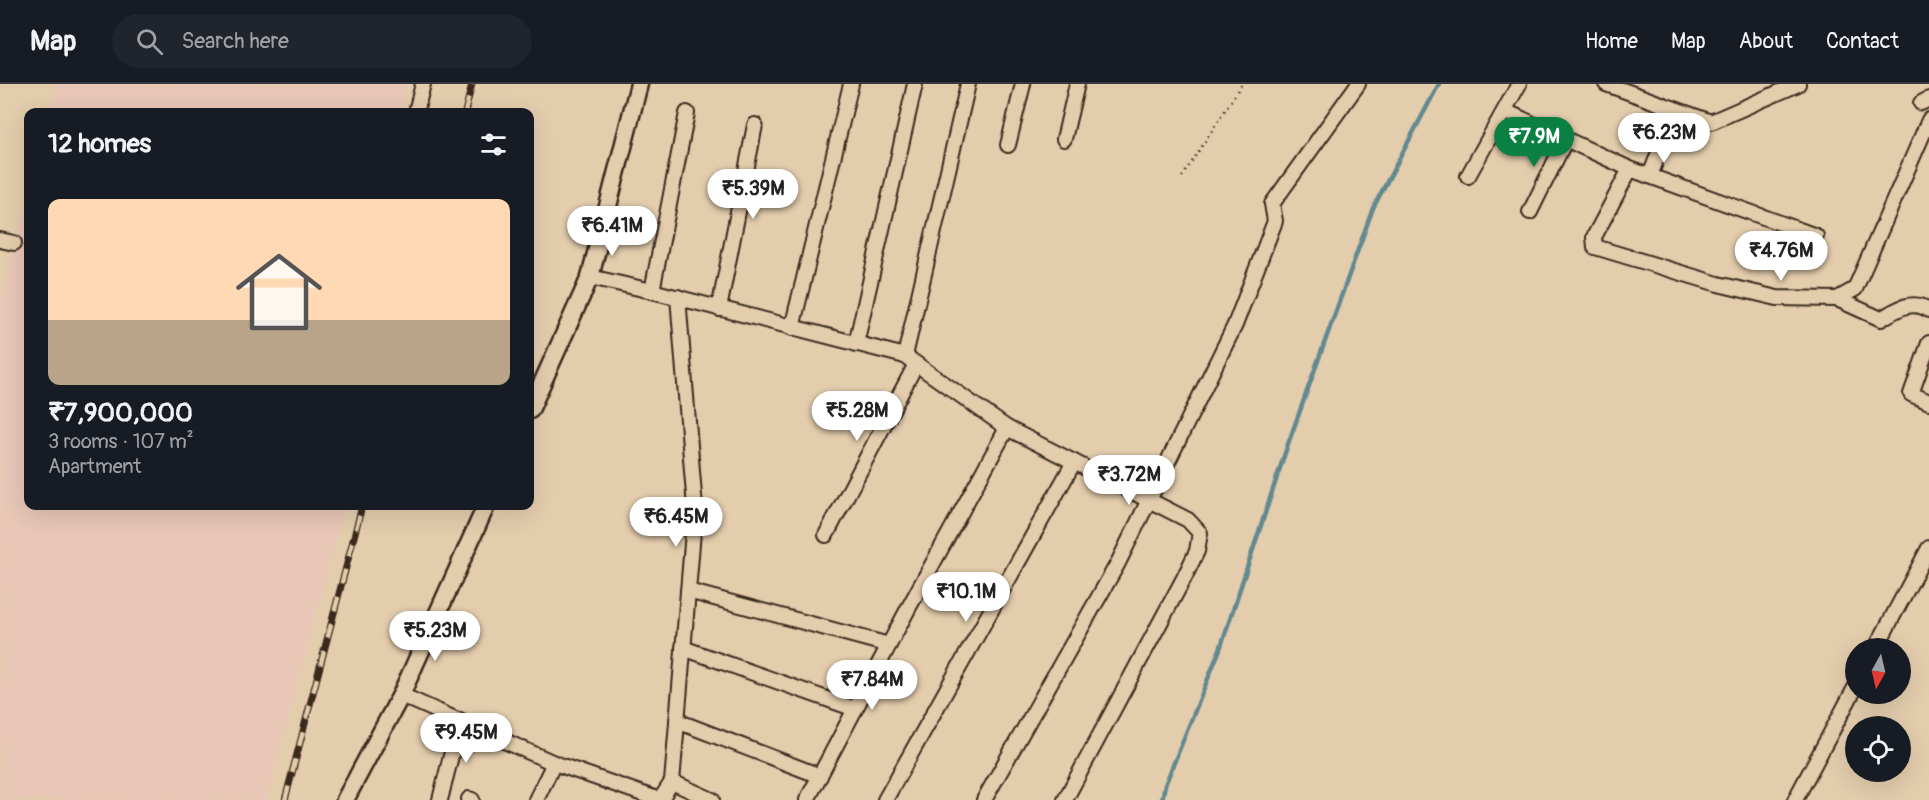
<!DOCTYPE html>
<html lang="en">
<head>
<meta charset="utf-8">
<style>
  :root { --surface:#171b24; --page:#20242c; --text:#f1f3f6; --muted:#9ea1a6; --line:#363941; --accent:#0b8043 }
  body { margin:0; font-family:Pangolin,sans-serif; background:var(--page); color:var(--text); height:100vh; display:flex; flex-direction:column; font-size:22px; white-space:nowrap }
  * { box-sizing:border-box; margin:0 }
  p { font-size:20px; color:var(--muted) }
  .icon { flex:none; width:33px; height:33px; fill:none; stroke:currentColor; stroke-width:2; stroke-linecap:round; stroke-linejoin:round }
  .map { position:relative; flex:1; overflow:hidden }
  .side { position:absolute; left:24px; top:24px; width:510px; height:402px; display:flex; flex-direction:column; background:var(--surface); border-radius:12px; box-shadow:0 6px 24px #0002 }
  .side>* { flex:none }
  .needle { width:39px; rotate:188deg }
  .fabs { position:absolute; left:1845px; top:554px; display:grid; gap:12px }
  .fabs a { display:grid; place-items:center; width:66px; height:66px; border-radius:50%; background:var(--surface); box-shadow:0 6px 24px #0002; font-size:30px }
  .price { position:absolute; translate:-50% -51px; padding:0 14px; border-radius:21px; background:#fff; color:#222; font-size:20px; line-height:39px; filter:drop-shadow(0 2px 3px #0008) }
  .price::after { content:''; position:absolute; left:50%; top:36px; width:18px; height:14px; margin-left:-9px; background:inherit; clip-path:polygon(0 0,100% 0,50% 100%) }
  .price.on { background:var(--accent); color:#fff }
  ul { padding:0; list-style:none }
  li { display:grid; align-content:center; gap:12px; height:318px; padding:0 24px }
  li+li { border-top:2px solid var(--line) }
  li span { display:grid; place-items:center; height:186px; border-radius:12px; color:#555 }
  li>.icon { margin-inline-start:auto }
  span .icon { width:108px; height:108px; fill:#fffc; stroke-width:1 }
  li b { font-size:26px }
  h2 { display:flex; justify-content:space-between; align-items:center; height:72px; padding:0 24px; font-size:26px }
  header { display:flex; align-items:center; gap:36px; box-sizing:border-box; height:84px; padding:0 30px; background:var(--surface); border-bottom:2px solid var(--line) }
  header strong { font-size:28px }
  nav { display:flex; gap:33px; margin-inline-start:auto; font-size:21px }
  .search { width:420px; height:54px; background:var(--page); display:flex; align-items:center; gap:15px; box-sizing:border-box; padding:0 21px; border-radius:33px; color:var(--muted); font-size:22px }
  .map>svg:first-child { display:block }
</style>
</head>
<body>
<header>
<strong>Map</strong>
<div class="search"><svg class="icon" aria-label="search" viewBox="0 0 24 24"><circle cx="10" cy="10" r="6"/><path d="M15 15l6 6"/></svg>Search here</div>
<nav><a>Home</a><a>Map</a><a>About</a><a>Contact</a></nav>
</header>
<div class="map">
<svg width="1929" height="716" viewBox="0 0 1929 716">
  <rect width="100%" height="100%" fill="#e4cdad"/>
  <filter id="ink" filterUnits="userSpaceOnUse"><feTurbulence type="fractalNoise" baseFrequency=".0167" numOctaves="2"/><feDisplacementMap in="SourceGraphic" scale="12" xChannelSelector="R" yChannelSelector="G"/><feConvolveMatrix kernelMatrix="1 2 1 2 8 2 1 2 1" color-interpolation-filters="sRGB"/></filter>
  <g filter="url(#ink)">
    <!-- built -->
    <g fill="#e8c7b7">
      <path d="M57,0H406L400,28H50Z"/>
      <path d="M28,112V422H345L267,716H0V223Z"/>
    </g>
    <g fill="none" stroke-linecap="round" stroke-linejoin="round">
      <!-- stream -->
      <path stroke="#62898f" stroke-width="4.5" d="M1162,716L1165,701L1220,565L1288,360L1373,124L1439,0"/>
      <defs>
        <g id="minor">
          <path d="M1606,0L1711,38L1798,0"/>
          <path d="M1921,19L1929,15"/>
          <path d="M1505,27L1630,85L1816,152"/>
          <path d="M416,28L423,0"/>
          <path d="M1064,55L1077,0"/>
          <path d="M1008,61L1023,0"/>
          <path d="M1630,85L1594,153L1595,163L1718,200L1777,214L1837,215L1855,205L1929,36"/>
          <path d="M1468,92L1519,0"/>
          <path d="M1650,92L1675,26"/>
          <path d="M1530,128L1566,55"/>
          <path d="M0,156L14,159"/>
          <path d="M590,193L652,207L905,272L1007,344L1188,436L1200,449L1197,467L1184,494L1065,716"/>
          <path d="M652,207L687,29"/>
          <path d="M1837,215L1881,235C1897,225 1912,215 1929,226"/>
          <path d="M719,225L755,41"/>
          <path d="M792,244L851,0"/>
          <path d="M1929,259L1911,310L1929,318"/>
          <path d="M856,260L915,0"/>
          <path d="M905,272L968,0"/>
          <path d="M826,451L916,280"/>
          <path d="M688,507L889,561"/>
          <path d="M683,564L855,625"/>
          <path d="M1876,564L1929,464"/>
          <path d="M401,611L554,679L660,716"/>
          <path d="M677,637L820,692"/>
          <path d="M672,698L712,716"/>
          <path d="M469,715L472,716"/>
          <path d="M440,716L460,636"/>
          <path d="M536,716L554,679"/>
          <path d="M660,716L672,698L695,424L678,213"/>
          <path d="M807,716L909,523L1007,344"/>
          <path d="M885,716L1074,378"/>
          <path d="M984,716L1118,479L1235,241L1275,137L1272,120L1358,0"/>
          <path d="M1795,716L1856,602"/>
        </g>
        <g id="tertiary">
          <path d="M530,326L590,193L639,0"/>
          <path d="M345,716L401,611L486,422"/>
        </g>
      </defs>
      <!-- minor casing -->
      <use href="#minor" stroke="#3b2a1e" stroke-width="18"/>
      <!-- tertiary casing -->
      <use href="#tertiary" stroke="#3b2a1e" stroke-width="21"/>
      <!-- path -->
      <path stroke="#3b2a1e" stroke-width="2" stroke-dasharray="1.5 4.5" stroke-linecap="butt" d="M1182,93L1242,0"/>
      <!-- minor -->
      <use href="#minor" stroke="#e4cdad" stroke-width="14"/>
      <!-- tertiary -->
      <use href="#tertiary" stroke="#e4cdad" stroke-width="16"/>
      <defs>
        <g id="rail">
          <path d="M465,28L472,0"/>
          <path d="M285,716L362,422"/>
        </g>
      </defs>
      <!-- rail casing -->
      <use href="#rail" stroke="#3b2a1e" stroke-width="7"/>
      <!-- rail -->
      <use href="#rail" stroke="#e4cdad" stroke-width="4.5" stroke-dasharray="14" stroke-linecap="butt"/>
    </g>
  </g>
</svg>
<div class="fabs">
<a><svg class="needle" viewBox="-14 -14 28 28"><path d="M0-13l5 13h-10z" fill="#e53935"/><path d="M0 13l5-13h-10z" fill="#9ea1a6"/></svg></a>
<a><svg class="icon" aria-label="locate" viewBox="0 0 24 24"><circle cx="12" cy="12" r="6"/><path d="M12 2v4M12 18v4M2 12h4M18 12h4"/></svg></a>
</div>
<b class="price" style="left:1664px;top:80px">₹6.23M</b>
<b class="price on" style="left:1534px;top:84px">₹7.9M</b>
<b class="price" style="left:753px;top:136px">₹5.39M</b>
<b class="price" style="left:612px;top:173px">₹6.41M</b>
<b class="price" style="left:1781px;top:198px">₹4.76M</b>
<b class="price" style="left:857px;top:358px">₹5.28M</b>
<b class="price" style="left:1129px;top:422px">₹3.72M</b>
<b class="price" style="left:676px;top:464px">₹6.45M</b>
<b class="price" style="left:966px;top:539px">₹10.1M</b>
<b class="price" style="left:435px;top:578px">₹5.23M</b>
<b class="price" style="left:872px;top:627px">₹7.84M</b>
<b class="price" style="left:466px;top:680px">₹9.45M</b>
<section class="side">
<h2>12 homes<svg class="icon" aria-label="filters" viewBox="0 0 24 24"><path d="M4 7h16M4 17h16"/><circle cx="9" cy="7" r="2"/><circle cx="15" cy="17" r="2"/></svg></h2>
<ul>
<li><span style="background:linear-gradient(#ffd9b3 65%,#b9a48a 0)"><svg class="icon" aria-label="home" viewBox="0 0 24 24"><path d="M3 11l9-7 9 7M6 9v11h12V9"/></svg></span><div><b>₹7,900,000</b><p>3 rooms · 107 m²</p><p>Apartment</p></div></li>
</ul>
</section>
</div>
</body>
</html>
